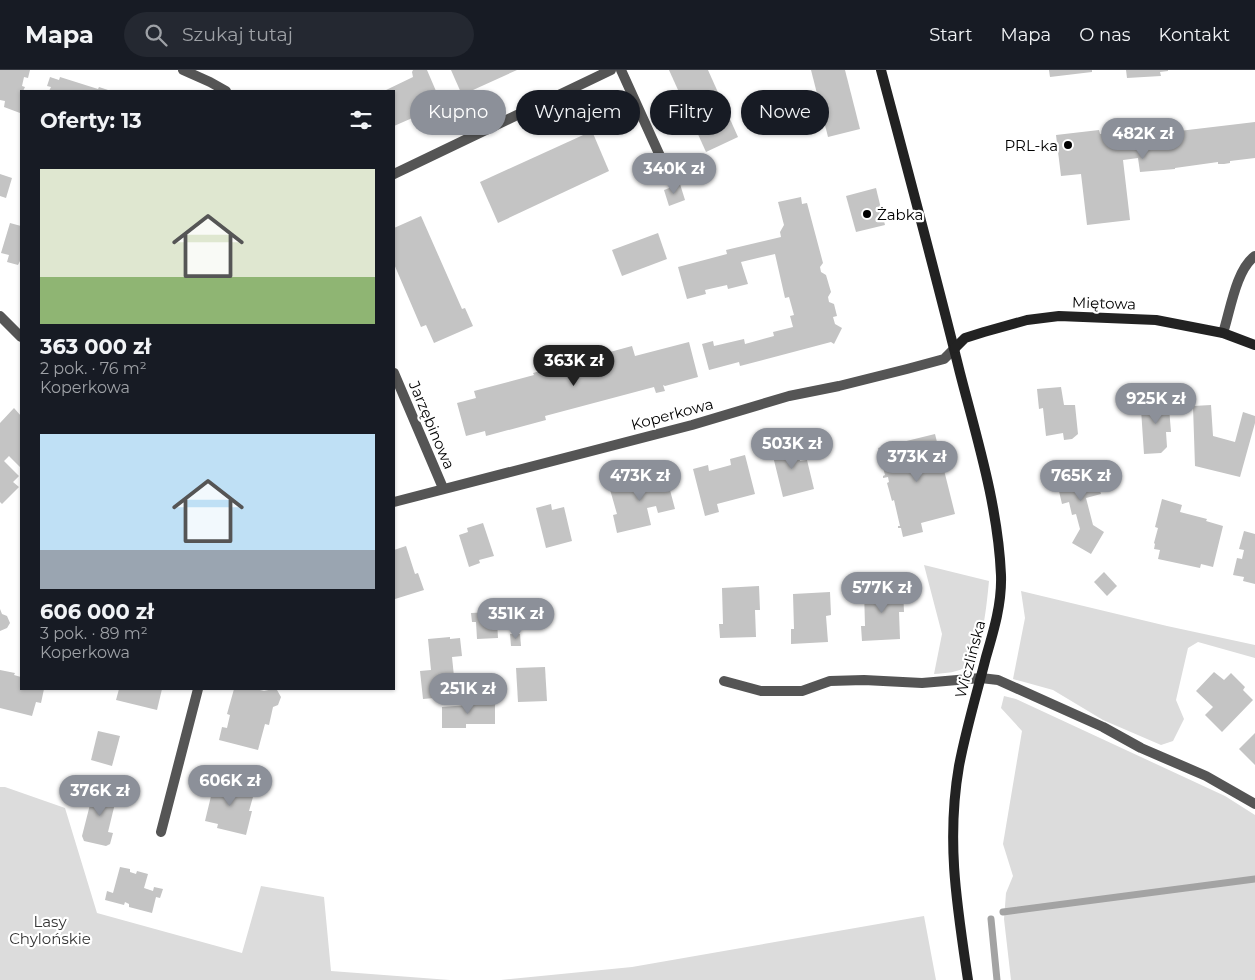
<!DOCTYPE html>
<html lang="pl">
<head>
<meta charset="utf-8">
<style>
  :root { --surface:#171b24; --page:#242831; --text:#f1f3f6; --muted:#9ea1a6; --line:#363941; --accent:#8c9099 }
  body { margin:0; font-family:Montserrat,sans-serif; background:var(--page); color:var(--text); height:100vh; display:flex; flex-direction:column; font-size:19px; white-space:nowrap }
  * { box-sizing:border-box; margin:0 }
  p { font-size:16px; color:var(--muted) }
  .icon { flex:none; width:28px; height:28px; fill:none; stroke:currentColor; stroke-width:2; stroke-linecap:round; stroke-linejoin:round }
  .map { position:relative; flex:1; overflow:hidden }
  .details { position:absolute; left:20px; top:20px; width:375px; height:600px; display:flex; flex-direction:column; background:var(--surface); border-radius:0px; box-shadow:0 1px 4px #0004 }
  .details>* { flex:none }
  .top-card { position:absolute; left:410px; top:20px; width:475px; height:45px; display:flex; gap:10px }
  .price { position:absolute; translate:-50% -42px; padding:0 11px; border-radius:18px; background:var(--accent); color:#fff; font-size:16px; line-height:32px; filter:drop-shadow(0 1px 2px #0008) }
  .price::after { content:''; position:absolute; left:50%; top:30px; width:15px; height:11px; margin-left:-8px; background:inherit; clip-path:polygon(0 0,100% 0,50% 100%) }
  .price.current { background:#222; color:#fff }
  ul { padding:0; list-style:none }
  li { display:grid; align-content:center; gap:10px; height:265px; padding:0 20px }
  li span { display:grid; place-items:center; height:155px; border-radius:0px; color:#555 }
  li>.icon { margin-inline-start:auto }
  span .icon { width:90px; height:90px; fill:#fffc; stroke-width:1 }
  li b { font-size:21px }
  h2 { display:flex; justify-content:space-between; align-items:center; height:60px; padding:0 20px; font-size:21px }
  .chip { padding:0 18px; border-radius:22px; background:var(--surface); box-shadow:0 1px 4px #0004; font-size:18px; line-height:45px }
  .chip.current { background:var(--accent); color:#fff }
  header { display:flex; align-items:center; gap:30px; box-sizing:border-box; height:70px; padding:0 25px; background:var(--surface); border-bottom:1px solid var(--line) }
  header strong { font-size:24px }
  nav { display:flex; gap:28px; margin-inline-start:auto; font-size:18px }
  .search { width:350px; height:45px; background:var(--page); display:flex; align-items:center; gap:12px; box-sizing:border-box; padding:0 18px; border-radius:28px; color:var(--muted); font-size:19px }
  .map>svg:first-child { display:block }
</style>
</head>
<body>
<header>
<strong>Mapa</strong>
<div class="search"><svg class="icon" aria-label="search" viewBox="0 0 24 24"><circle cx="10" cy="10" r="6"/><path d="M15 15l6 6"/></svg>Szukaj tutaj</div>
<nav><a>Start</a><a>Mapa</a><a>O nas</a><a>Kontakt</a></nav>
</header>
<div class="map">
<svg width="1255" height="910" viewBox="0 0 1255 910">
  <rect width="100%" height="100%" fill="#fff"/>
  <!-- green -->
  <g fill="#dcdcdc">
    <path d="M924,495L989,511C987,531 983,581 968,595C959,603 945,603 934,604L942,564Z"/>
    <path d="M1021,521L1167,556L1255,575V588L1198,572L1188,578L1176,630L1184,649L1173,671L1161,675L1103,650L1053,620L1013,609L1025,548Z"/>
    <path d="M1004,626L1016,629L1225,726L1255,745V910H1011L1004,849L1006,823L1013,806L1003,774L1022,661L1001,638Z"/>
    <path d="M0,717H5L65,738L97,843L242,883L261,816L324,827L331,901L450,910H0Z"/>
    <path d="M924,846L936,910H501L632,897Z"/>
  </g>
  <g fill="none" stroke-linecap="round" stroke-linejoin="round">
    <!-- stream -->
    <g stroke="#a3a3a3" stroke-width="7">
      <path d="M1003,842L1255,809"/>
      <path d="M991,849L997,910"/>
    </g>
  </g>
  <!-- building -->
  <g fill="#c4c4c4">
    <path d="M0,0H30L28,8L24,7L22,16L25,17L23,21H21L20,43L4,37L5,31L0,30Z"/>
    <path d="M413,0H427L442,35L394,56V21H384L413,7L412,2Z"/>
    <path d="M451,0H517L462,25Z"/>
    <path d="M669,0H708L738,67L706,82Z"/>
    <path d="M811,0H845L860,59L828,67Z"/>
    <path d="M1049,0H1092V2L1050,7Z"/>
    <path d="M1126,0H1168V1L1160,2L1161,6L1127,8Z"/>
    <path d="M50,7L59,10L60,7L98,19L99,17L111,21H49L51,17L47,16Z"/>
    <path d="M1255,52V88L1230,91V93L1224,94H1218V92L1175,98V99L1140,102L1138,88L1123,90L1130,150L1087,155L1081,104L1061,106L1056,65L1099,60L1100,64L1136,60L1137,66Z"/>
    <path d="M592,61L609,101L498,153L480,112Z"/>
    <path d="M0,104L12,108L6,128L0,126Z"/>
    <path d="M680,114L685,130L669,136L664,120Z"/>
    <path d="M876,118L885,155L856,162L846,126Z"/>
    <path d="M801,127L802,134L807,133L823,193L820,197L821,202L826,205L831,222L828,227L829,232L834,234L837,246L833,247L835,254L842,258L834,274L831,272L740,296L739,292L709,300L702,274L713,271L714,276L744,269L745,274L774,266L773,262L793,257L790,246L794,245L789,227L785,228L775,184L741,192L748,214L728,219L727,215L705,220L706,224L687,229L678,197L727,184L726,180L781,167L780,162L784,155L778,132Z"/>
    <path d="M421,146L462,239L465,238L473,256L434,273L426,255L421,257L394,194V158Z"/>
    <path d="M10,153L21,156V189L18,195L7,192L9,185L1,183Z"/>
    <path d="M658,163L667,189L622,206L612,180Z"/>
    <path d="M689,272L698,307L665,316L663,315L665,321L656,323L654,317L545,346L546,350L486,366L485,361L466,366L457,333L476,328L474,321L534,305L533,303L632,276L635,286Z"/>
    <path d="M1061,317L1064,335H1075L1078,364L1072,369L1064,370L1063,363L1046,366L1043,338L1039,339L1037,319Z"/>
    <path d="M1168,325L1171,362H1166L1167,377L1161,383L1144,384L1141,339L1151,338V331H1155V326Z"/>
    <path d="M1211,335L1213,366L1235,372L1243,342L1255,346V353L1240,407L1195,396L1193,336Z"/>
    <path d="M14,338L21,346V398L9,386L4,391L19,406L13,412L19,417L2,434L0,432V353Z"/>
    <path d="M935,364L955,444L921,453L923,462L903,467L901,458H898V456H900L894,430L892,431L887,413L889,412L888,407L883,408V406L885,405L878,378Z"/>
    <path d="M795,372L800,391L807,390L814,419L783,427L771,378Z"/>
    <path d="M745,385L755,424L717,434L719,442L705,446L693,399L708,395L709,401L731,395L730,389Z"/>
    <path d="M1093,394L1101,424L1086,428L1093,455L1104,462L1091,484L1072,473L1080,459L1076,444L1072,445L1069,432L1062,434L1055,404L1067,401L1066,399Z"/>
    <path d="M666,405L675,439L658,443L656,436L647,438L651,455L617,463L613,445L617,444L609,416L620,413L621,415L626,414L625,412L629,410L630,412L640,410L641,414L658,409V407Z"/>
    <path d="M1162,429L1182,435L1180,442L1207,449L1206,451L1223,456L1213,497L1201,494L1200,498L1158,489L1160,480L1154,479L1155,474L1154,473L1158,458L1155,457Z"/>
    <path d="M551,434L552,440L564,437L572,471L546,478L536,438Z"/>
    <path d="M483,453L494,486L479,490L480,493L469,497L459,465L468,462L467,458Z"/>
    <path d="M1244,461L1255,464V514L1243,511L1244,507L1233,505L1237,488L1242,489L1244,480L1239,479Z"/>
    <path d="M406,476L415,504L418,503L424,520L395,529L394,480Z"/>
    <path d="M1104,502L1117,516L1107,526L1094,512Z"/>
    <path d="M759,516L760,540H755L756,567L720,568L719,554H723L722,518Z"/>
    <path d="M903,519L904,542H899L900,569L862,571L861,556H865L864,520Z"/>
    <path d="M830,522L831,545L826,546L828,572L791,574V559H794L793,524Z"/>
    <path d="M0,539L2,544L7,546L10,553L7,558L0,561Z"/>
    <path d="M491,542L492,551H497L498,568L477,569L476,552H472L471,543Z"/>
    <path d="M510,564H520L521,576H511Z"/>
    <path d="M450,567V569L460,568L462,586L452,587L456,626L423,629L420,601L431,600L428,569Z"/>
    <path d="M545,597L547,631L518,632L516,598Z"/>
    <path d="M0,600L15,603L14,605L21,607V619H44L41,633L36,632L32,646L0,638Z"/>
    <path d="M1214,602L1224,610L1231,603L1245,617L1243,620L1253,630L1222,662L1205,645L1213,637L1196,621Z"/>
    <path d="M119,619H162L157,640L116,630Z"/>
    <path d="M234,619H256L264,621L273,619L277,620L281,627L278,635L273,637L269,655L265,654L258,680L219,670L222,657L227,658L230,645L227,644Z"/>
    <path d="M495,633V654H466V658H442V637Z"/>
    <path d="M98,661L120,666L112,696L91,690Z"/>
    <path d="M1255,663V695L1239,679Z"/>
    <path d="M209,711L228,716L230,711L239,713L238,716L255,720L249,741H252L246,765L217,758L218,754L205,751L212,722L206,721Z"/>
    <path d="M95,715L118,721L108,762L113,763L110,774L106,776L84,771L82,766Z"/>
    <path d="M120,797L130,799V802L136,804L137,801L148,804L144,818L153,821L154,817L163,819L160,828L156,827L152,843L129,837V834L125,832L124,835L105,830L107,821L113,823Z"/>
  </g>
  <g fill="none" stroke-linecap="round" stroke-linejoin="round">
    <!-- lane -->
    <path stroke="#555" stroke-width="10" d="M724,611L761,621H802L830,611L864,610L922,613L981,608L998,610L1103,657L1141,678L1206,706L1255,734"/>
    <!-- street -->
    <g stroke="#555" stroke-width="10">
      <path d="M183,0L210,12L226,21"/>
      <path d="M621,0L665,97"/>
      <path d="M394,104L611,0"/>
      <path d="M0,246L21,267"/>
      <path d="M1223,263C1230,242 1236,199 1255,186"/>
      <path d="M394,303L443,418"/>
      <path d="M394,432L692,355L789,326L839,316L907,299L944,289L955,278"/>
      <path d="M161,762L198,619"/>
    </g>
    <!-- secondary -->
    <g stroke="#222" stroke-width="10">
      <path d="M881,0C908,101 935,202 960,303C977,369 998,436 1001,505C1002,533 994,560 986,587C977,623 966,659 959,696C946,771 957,836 968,910"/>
      <path d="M955,278L965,268L984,262L1027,250L1059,246L1156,250L1223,263L1255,275"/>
    </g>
  </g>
  <!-- markers -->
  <g fill="#000" stroke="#fff" stroke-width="2">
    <circle cx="1068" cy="75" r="5"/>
    <circle cx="867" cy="144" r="5"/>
  </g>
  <g text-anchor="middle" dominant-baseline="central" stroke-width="4.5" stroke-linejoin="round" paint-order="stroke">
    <!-- poi labels -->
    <g font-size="15" fill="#000" stroke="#fff" text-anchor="end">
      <text x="1058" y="75">PRL-ka</text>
      <text x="877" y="144" text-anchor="start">Żabka</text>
    </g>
    <!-- street labels -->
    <g font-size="15" fill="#000" stroke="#fff">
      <text transform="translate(1104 233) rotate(2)">Miętowa</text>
      <text transform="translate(672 344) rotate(-15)">Koperkowa</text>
      <text transform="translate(432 355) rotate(67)">Jarzębinowa</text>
      <text transform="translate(970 589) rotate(-75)">Wiczlińska</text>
    </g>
    <!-- park labels -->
    <g font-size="15" fill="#333" stroke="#fff">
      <text x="50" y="851">Lasy<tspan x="50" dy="17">Chylońskie</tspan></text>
    </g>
  </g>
</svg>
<b class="price" style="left:1143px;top:90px">482K zł</b>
<b class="price" style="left:674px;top:125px">340K zł</b>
<b class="price current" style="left:574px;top:317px">363K zł</b>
<b class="price" style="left:1156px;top:355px">925K zł</b>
<b class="price" style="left:792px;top:400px">503K zł</b>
<b class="price" style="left:917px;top:413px">373K zł</b>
<b class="price" style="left:640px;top:432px">473K zł</b>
<b class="price" style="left:1081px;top:432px">765K zł</b>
<b class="price" style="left:882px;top:544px">577K zł</b>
<b class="price" style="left:516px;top:570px">351K zł</b>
<b class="price" style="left:468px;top:645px">251K zł</b>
<b class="price" style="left:230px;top:737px">606K zł</b>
<b class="price" style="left:100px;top:747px">376K zł</b>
<div class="top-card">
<a class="chip current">Kupno</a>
<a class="chip">Wynajem</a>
<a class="chip">Filtry</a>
<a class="chip">Nowe</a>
</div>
<section class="details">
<h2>Oferty: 13<svg class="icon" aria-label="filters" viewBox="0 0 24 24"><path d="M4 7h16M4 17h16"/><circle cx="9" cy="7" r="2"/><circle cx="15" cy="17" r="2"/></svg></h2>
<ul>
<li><span style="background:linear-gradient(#dfe7d0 70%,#8fb573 0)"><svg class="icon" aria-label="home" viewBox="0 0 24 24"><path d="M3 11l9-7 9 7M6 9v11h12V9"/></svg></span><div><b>363 000 zł</b><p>2 pok. · 76 m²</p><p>Koperkowa</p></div></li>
<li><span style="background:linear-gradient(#bfe0f5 75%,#9aa5b1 0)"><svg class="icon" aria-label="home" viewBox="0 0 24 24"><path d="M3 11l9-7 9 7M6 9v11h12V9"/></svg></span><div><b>606 000 zł</b><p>3 pok. · 89 m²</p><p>Koperkowa</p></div></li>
</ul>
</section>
</div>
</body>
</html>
